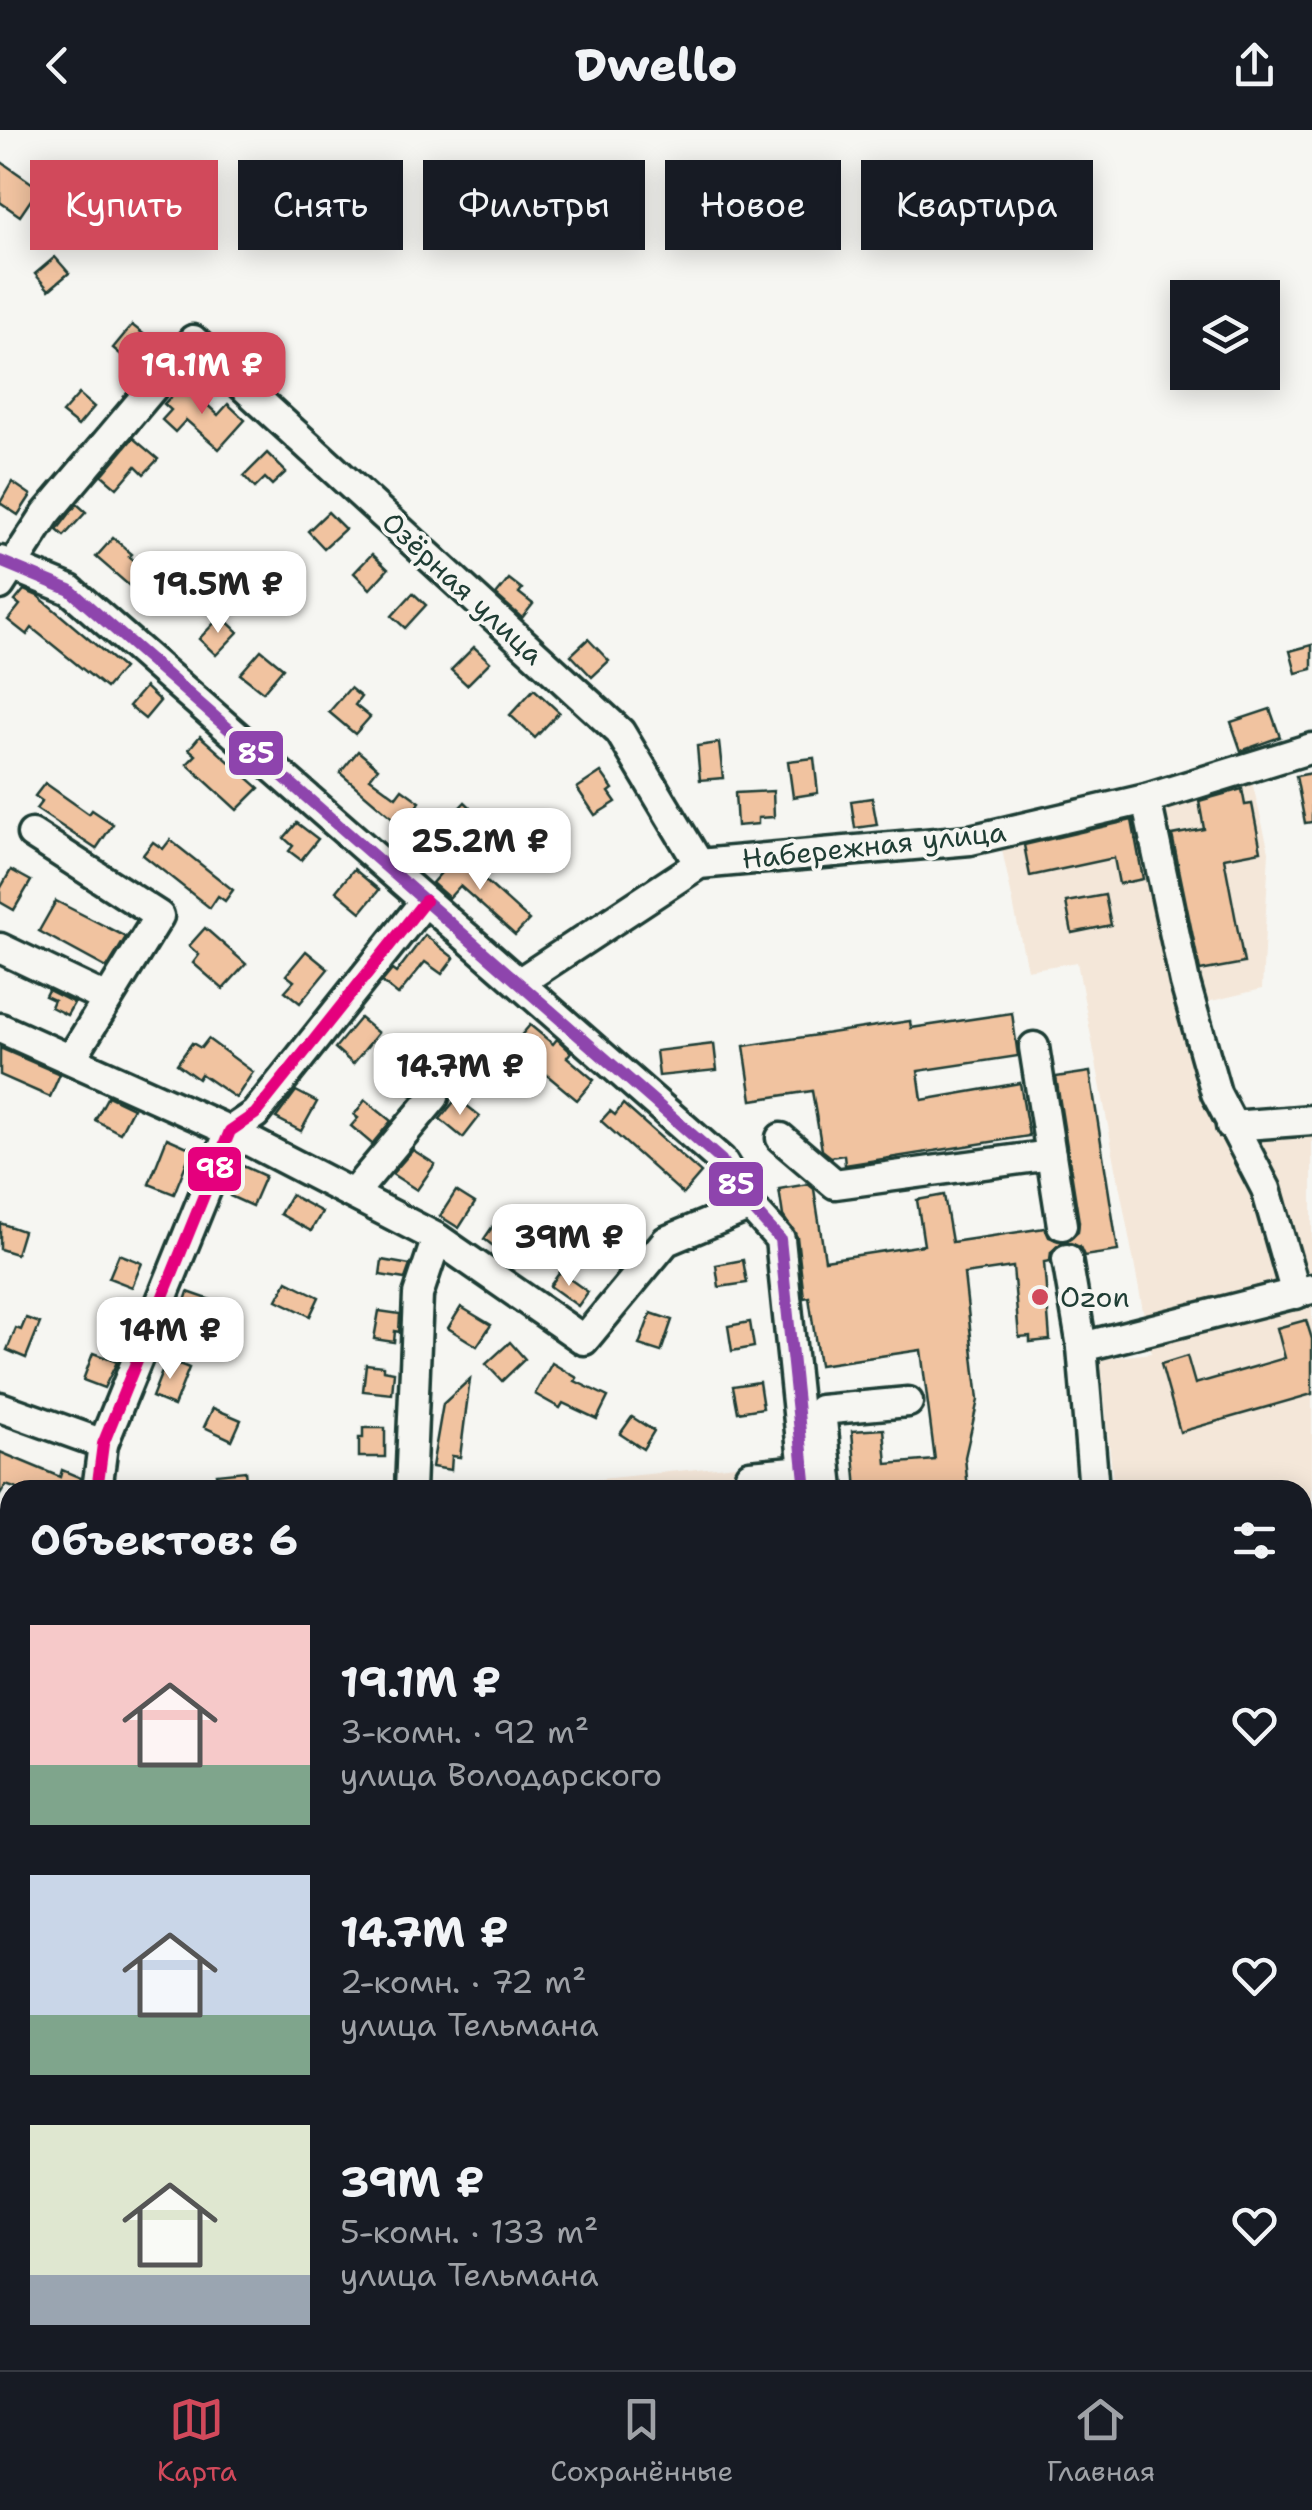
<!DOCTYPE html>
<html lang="ru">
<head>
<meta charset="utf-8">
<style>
  :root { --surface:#171b24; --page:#242831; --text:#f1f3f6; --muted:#9ea1a6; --line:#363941; --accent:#d1495b }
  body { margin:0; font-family:"Shantell Sans",sans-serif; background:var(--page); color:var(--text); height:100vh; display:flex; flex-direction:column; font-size:38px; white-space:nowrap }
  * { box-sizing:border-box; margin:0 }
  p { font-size:32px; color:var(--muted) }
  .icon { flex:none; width:55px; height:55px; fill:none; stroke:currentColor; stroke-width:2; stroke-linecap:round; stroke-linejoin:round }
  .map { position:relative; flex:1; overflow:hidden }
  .side { position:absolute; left:0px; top:1350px; width:1312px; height:890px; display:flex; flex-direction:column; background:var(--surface); border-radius:30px 30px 0 0; box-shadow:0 5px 25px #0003 }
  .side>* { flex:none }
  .hud { position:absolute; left:30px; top:30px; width:1252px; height:90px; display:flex; gap:20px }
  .fabs { position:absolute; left:1170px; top:150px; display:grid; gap:20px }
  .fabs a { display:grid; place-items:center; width:110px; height:110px; border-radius:0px; background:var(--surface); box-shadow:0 5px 25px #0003; font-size:50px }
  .price { position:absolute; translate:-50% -85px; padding:0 22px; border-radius:20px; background:#fff; color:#222; font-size:32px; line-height:65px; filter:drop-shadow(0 2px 5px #0008) }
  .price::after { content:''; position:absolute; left:50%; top:60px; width:30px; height:22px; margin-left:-15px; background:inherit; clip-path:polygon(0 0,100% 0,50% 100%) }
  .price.selected { background:var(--accent); color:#fff }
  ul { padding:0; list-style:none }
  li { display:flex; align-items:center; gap:30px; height:250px; padding:0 30px }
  li span { display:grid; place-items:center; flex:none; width:280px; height:200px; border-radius:0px; color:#555 }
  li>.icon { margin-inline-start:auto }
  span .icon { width:120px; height:120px; fill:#fffc; stroke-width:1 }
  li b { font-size:42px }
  h2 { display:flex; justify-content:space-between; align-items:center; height:120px; padding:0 30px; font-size:42px }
  .pill { padding:0 35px; border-radius:0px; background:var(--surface); box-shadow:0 5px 25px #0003; font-size:35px; line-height:90px }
  .pill.selected { background:var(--accent); color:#fff }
  header { display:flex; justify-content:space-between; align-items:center; height:130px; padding:0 30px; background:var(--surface); font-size:45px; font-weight:800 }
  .menu { display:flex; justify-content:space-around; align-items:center; height:140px; border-top:2px solid var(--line); background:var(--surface); font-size:28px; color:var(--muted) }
  .menu a { display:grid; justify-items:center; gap:5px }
  .menu .selected { color:var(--accent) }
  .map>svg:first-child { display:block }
</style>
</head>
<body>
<header><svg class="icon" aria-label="back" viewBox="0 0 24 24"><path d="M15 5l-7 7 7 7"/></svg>Dwello<svg class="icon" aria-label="share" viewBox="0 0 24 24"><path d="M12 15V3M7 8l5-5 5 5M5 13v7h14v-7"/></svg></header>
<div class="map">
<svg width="1312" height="2240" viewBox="0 0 1312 2240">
  <rect width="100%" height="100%" fill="#f6f6f2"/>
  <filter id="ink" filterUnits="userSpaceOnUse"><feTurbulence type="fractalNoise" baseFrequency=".01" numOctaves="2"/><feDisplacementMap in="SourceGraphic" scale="20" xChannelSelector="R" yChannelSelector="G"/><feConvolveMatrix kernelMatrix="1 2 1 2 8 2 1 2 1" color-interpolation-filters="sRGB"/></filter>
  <g filter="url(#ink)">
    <!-- built -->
    <g fill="#f4e7d9">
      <path d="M1252,652L1269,721L1262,859L1203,873L1231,976L1243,1002L1312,1000V1391L1303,1392L1302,1360H1114L1100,1229L1151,1223L1077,832L1027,840L1000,710Z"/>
      <path d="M795,1329L798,1360L503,1359Z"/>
    </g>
    <!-- building -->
    <g fill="#f1c3a0" stroke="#1f3d34" stroke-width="2.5">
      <path d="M0,31L39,58L20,86L0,72Z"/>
      <path d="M55,127L69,143L49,160L35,144Z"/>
      <path d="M132,195L151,210L132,234L113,218Z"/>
      <path d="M184,253L218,285L228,274L245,290L219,319L186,290L175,302L162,290L171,280L164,274Z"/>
      <path d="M79,264L94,277L78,296L62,283Z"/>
      <path d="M133,308L158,329L144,344L136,336L117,358L102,345Z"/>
      <path d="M267,323L286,342L272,355L265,348L255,358L244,346Z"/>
      <path d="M12,352L31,365L18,385L0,373Z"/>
      <path d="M77,374L86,382L64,406L57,400Z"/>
      <path d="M328,382L345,399L324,418L308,401Z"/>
      <path d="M113,408L132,424L129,427L176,467L162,484L96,427Z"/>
      <path d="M372,424L388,439L370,459L354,443Z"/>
      <path d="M509,449L522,459L519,463L533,474L522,488L496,465Z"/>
      <path d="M24,460L38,466L123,538L106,558L32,498L27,505L8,490L20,475L15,471Z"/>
      <path d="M413,463L426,475L405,498L392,486Z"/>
      <path d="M221,486L238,502L216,525L199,509Z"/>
      <path d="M588,509L609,531L592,547L571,525Z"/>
      <path d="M1312,515V539L1296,543L1290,521Z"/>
      <path d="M474,517L490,532L467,555L451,540Z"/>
      <path d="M261,520L283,538L263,562L240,544Z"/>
      <path d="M145,557L160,571L145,589L129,576Z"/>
      <path d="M350,558L361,567L355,575L370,587L355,604L329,582Z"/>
      <path d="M534,559L559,582L535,608L510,585Z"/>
      <path d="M1270,579L1280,607L1241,621L1231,592Z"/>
      <path d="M200,606L259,658L237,680L187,634L196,625L189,619Z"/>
      <path d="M719,613L723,648L700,650L697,616Z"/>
      <path d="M358,621L378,638L370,648L396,667L402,659L420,672L402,696L340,643Z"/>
      <path d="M814,628L818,663L793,667L788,631Z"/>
      <path d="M601,642L613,659L609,662L616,672L595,685L577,658Z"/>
      <path d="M1312,643V692L1305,693L1296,646Z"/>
      <path d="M45,653L89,684L92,680L113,694L96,719L36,679L42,671L35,666Z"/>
      <path d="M1242,659L1245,675L1252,674L1261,721L1224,728L1244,833L1200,841L1172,705L1204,699L1199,671Z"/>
      <path d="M773,661L774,687L758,688V694L737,696L735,663Z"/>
      <path d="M872,668L877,695L855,698L851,671Z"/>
      <path d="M465,672L486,692L467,712L446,692Z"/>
      <path d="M1132,690L1143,749L1119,754L1114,728L1030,746L1024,715Z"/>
      <path d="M297,693L318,709L301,730L289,721L293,716L284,708Z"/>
      <path d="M170,710L233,760L225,771L218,766L210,778L143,725L153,712L163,719Z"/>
      <path d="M457,725L529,790L515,805L460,756L449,768L432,753Z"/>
      <path d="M354,739L379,760L361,782L336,761Z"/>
      <path d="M11,740L31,751L14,780L0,772V759Z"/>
      <path d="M1105,765L1111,795L1072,803L1066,772Z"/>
      <path d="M56,771L126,807L107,838L39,801Z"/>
      <path d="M205,798L246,834L223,859L193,833L199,825L189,816Z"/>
      <path d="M425,805L454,828L442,844L425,832L398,865L382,852L392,840L396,843Z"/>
      <path d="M306,821L328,839L300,873L285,861L294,851L286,845Z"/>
      <path d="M48,860L74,873L67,885L51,877L54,870L45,866Z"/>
      <path d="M1012,883L1018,926L918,941L922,970L1020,953L1029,1006L845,1035L844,1025L831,1027L822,1020L812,961L752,970L744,916L910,891L911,898Z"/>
      <path d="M360,888L378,903L353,934L335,918Z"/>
      <path d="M530,895L553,914L557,909L571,922L567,927L594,950L577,970L512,916Z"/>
      <path d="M208,909L253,942L236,968L201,944L198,949L177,934L192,913L201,918Z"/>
      <path d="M714,914L717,940L659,946L656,921Z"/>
      <path d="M0,918L60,944L50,967L0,945Z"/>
      <path d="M403,927L426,944L411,965L388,947Z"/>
      <path d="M1090,942L1118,1121L1084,1126L1080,1117L1066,1112L1078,1102L1079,1092L1056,947Z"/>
      <path d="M296,961L317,972L301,1001L276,988Z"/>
      <path d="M108,966L133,978L120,1003L95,990Z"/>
      <path d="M457,968L480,986L463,1008L440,989Z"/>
      <path d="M365,970L391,991L372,1014L351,996L358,988L354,985Z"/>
      <path d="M623,974L701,1043L683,1064L601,991L610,981L615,985Z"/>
      <path d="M167,1008L192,1019L174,1064L149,1054Z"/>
      <path d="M413,1020L435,1034L417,1060L392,1044Z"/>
      <path d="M243,1036L265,1046L252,1076L230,1066Z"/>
      <path d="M808,1054L814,1059L825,1130L924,1115L917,1070L944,1065L952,1112L1045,1098L1049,1107L1063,1112L1051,1122L1050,1131L1044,1132L1050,1210L1030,1212V1206L1019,1207L1013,1137L964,1144L978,1270L965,1327L968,1360H857L852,1301L884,1299L887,1334L935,1330L921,1220L819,1235L809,1167L804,1168L797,1107L783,1086L779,1059Z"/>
      <path d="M456,1061L475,1073L459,1098L440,1086Z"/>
      <path d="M291,1065L322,1082L311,1101L280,1084Z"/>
      <path d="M497,1090L533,1116L520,1136L484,1109Z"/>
      <path d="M594,1092L629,1128L618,1142L581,1105Z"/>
      <path d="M0,1093L23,1101L16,1124L0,1119Z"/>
      <path d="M119,1124L142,1133L132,1157L109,1148Z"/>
      <path d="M382,1130L410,1135L405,1149L380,1145Z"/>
      <path d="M743,1130L747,1153L719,1157L716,1135Z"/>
      <path d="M560,1142L588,1162L578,1176L550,1156Z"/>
      <path d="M287,1151L319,1167L310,1186L277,1170Z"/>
      <path d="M188,1162L211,1170L197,1210L168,1200L174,1184L180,1186Z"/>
      <path d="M461,1177L491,1195L477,1216L448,1198Z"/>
      <path d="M379,1181L400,1184L399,1202L395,1201L394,1212L374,1209Z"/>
      <path d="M651,1183L672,1190L661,1222L639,1215Z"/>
      <path d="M26,1188L40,1193L26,1228L7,1220L16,1198L21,1200Z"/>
      <path d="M1306,1190L1312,1209V1264L1180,1302L1161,1234L1187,1226L1195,1254L1285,1228L1277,1198Z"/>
      <path d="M750,1192L754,1217L732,1221L728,1196Z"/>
      <path d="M510,1212L525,1229L502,1251L486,1234Z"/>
      <path d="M93,1223L117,1232L104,1258L83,1250Z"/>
      <path d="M167,1229L189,1238L174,1276L152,1267Z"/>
      <path d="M552,1233L577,1248L575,1251L608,1267L597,1289L563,1273L560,1278L535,1264Z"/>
      <path d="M366,1234L383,1236V1240L394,1242L392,1264L363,1261Z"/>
      <path d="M470,1249L460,1327L452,1326L451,1340L432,1337L443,1274Z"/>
      <path d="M759,1252L763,1278L738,1282L733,1256Z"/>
      <path d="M213,1278L241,1290L232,1310L204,1297Z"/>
      <path d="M632,1287L654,1301L643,1319L620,1304Z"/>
      <path d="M363,1298H385V1327H359V1308H363Z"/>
      <path d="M0,1322L60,1347L62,1340L81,1348L80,1360H20L6,1355L0,1365Z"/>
      <path d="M245,1341L247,1359L218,1360L216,1344Z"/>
    </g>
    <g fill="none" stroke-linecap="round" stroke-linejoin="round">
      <defs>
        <g id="minor">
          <path d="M0,431L70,460L721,1030L750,1076L780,1109L806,1360"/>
          <path d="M0,455L46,384L193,210L620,602L699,734"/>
          <path d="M1146,669L1185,853L1216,963L1266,1059L1296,1164"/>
          <path d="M32,704L159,786L71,929"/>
          <path d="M0,818L107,869"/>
          <path d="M520,852L699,734L970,710L1146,669L1312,618"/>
          <path d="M0,898L230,1001L437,1108L584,1210L666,1111L750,1076"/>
          <path d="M1034,917L1062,1095"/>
          <path d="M1231,996L1312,990"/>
          <path d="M781,1008L835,1054L1051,1025"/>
          <path d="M353,1064L434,967"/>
          <path d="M1067,1129L1082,1217"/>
          <path d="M0,1277L103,1314"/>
          <path d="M97,1360L103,1314L230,1001L255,984L425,771"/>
          <path d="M410,1360L418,1165L437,1108"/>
          <path d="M751,1360L750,1345L804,1340"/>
          <path d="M829,1360L821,1280L908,1272"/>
          <path d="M1094,1360L1082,1217L1312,1159"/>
          <path d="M1302,1447L1312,1445"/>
          <path d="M0,1470L10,1473"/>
          <path d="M1302,1826H1312"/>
          <path d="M0,1850H10"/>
          <path d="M0,2099H10"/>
          <path d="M1302,2136H1312"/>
          <path d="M45,2240V2230"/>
          <path d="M393,2240V2230"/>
          <path d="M735,2240V2230"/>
          <path d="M1206,2240V2230"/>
        </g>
      </defs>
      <!-- minor casing -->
      <use href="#minor" stroke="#1f3d34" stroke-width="35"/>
      <!-- minor -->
      <use href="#minor" stroke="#f6f6f2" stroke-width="28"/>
      <!-- rail -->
      <g stroke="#1f3d34" stroke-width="5" stroke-dasharray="15 8" stroke-linecap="butt">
        <path d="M1302,1654L1312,1652"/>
        <path d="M0,1788L10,1789"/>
      </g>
      <defs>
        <path id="bus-1" d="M0,431L70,460L721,1030L750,1076L780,1109L806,1360"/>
        <path id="bus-2" d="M97,1360L103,1314L230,1001L255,984L425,771"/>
      </defs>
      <!-- bus-1 casing -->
      <use href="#bus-1" stroke="#f6f6f2" stroke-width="20"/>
      <!-- bus-2 casing -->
      <use href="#bus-2" stroke="#f6f6f2" stroke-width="20"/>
      <!-- bus-1 -->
      <use href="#bus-1" stroke="#8e44ad" stroke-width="12"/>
      <!-- bus-2 -->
      <use href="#bus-2" stroke="#e5007d" stroke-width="12"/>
    </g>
  </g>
  <!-- markers -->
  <circle fill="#d1495b" stroke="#f6f6f2" stroke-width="4" cx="1040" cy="1167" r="10"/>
  <g text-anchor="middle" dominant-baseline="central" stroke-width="8" stroke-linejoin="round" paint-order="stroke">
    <!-- street labels -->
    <g font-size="28" fill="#1f3d34" stroke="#f6f6f2">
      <text transform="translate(463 458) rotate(43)">Озёрная улица</text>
      <text transform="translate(874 715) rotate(-6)">Набережная улица</text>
    </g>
    <!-- poi labels -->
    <g font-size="28" fill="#1f3d34" stroke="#f6f6f2" text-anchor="start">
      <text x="1060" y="1167">Ozon</text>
    </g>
  </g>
  <g stroke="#f6f6f2" stroke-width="4">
    <rect x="227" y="599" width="58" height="48" rx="10" fill="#8e44ad"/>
    <rect x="186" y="1015" width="57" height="48" rx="10" fill="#e5007d"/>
    <rect x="707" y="1030" width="58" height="48" rx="10" fill="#8e44ad"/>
  </g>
  <g font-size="28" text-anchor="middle" font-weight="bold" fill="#fff">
    <text x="256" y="633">85</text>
    <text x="215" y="1048">98</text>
    <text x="736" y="1064">85</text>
  </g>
</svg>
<div class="fabs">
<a><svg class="icon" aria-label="layers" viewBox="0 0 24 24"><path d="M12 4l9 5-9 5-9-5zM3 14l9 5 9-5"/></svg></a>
</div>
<b class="price selected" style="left:202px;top:287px">19.1M ₽</b>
<b class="price" style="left:218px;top:506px">19.5M ₽</b>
<b class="price" style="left:480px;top:763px">25.2M ₽</b>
<b class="price" style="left:460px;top:988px">14.7M ₽</b>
<b class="price" style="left:569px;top:1159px">39M ₽</b>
<b class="price" style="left:170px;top:1252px">14M ₽</b>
<div class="hud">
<a class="pill selected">Купить</a>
<a class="pill">Снять</a>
<a class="pill">Фильтры</a>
<a class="pill">Новое</a>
<a class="pill">Квартира</a>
</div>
<section class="side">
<h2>Объектов: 6<svg class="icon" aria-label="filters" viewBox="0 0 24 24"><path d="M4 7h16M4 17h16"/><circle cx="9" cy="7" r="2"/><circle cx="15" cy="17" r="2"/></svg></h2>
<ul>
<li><span style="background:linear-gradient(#f6c9c9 70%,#7fa58c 0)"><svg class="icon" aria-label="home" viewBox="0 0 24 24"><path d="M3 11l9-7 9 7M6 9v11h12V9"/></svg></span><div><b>19.1M ₽</b><p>3-комн. · 92 m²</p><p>улица Володарского</p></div><svg class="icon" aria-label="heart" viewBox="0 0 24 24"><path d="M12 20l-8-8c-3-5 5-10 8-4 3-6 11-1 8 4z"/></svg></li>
<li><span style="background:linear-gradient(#c9d6e8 70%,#7fa58c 0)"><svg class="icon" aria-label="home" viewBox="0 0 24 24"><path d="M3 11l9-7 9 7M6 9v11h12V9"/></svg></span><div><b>14.7M ₽</b><p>2-комн. · 72 m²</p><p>улица Тельмана</p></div><svg class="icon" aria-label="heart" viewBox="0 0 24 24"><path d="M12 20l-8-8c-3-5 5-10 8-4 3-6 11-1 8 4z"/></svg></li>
<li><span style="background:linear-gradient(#dfe7d0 75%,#9aa5b1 0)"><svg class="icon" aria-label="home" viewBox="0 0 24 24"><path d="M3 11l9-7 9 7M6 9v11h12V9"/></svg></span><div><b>39M ₽</b><p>5-комн. · 133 m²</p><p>улица Тельмана</p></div><svg class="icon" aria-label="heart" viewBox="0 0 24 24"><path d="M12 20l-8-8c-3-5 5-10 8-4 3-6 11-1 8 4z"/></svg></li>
</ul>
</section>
</div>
<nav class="menu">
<a class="selected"><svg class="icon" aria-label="map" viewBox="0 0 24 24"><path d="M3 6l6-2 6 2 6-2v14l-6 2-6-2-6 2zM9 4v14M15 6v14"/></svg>Карта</a>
<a><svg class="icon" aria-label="saved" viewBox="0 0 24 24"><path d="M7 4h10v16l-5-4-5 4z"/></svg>Сохранённые</a>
<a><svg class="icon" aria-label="home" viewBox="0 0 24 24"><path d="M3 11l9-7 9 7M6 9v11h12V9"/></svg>Главная</a>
</nav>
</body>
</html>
